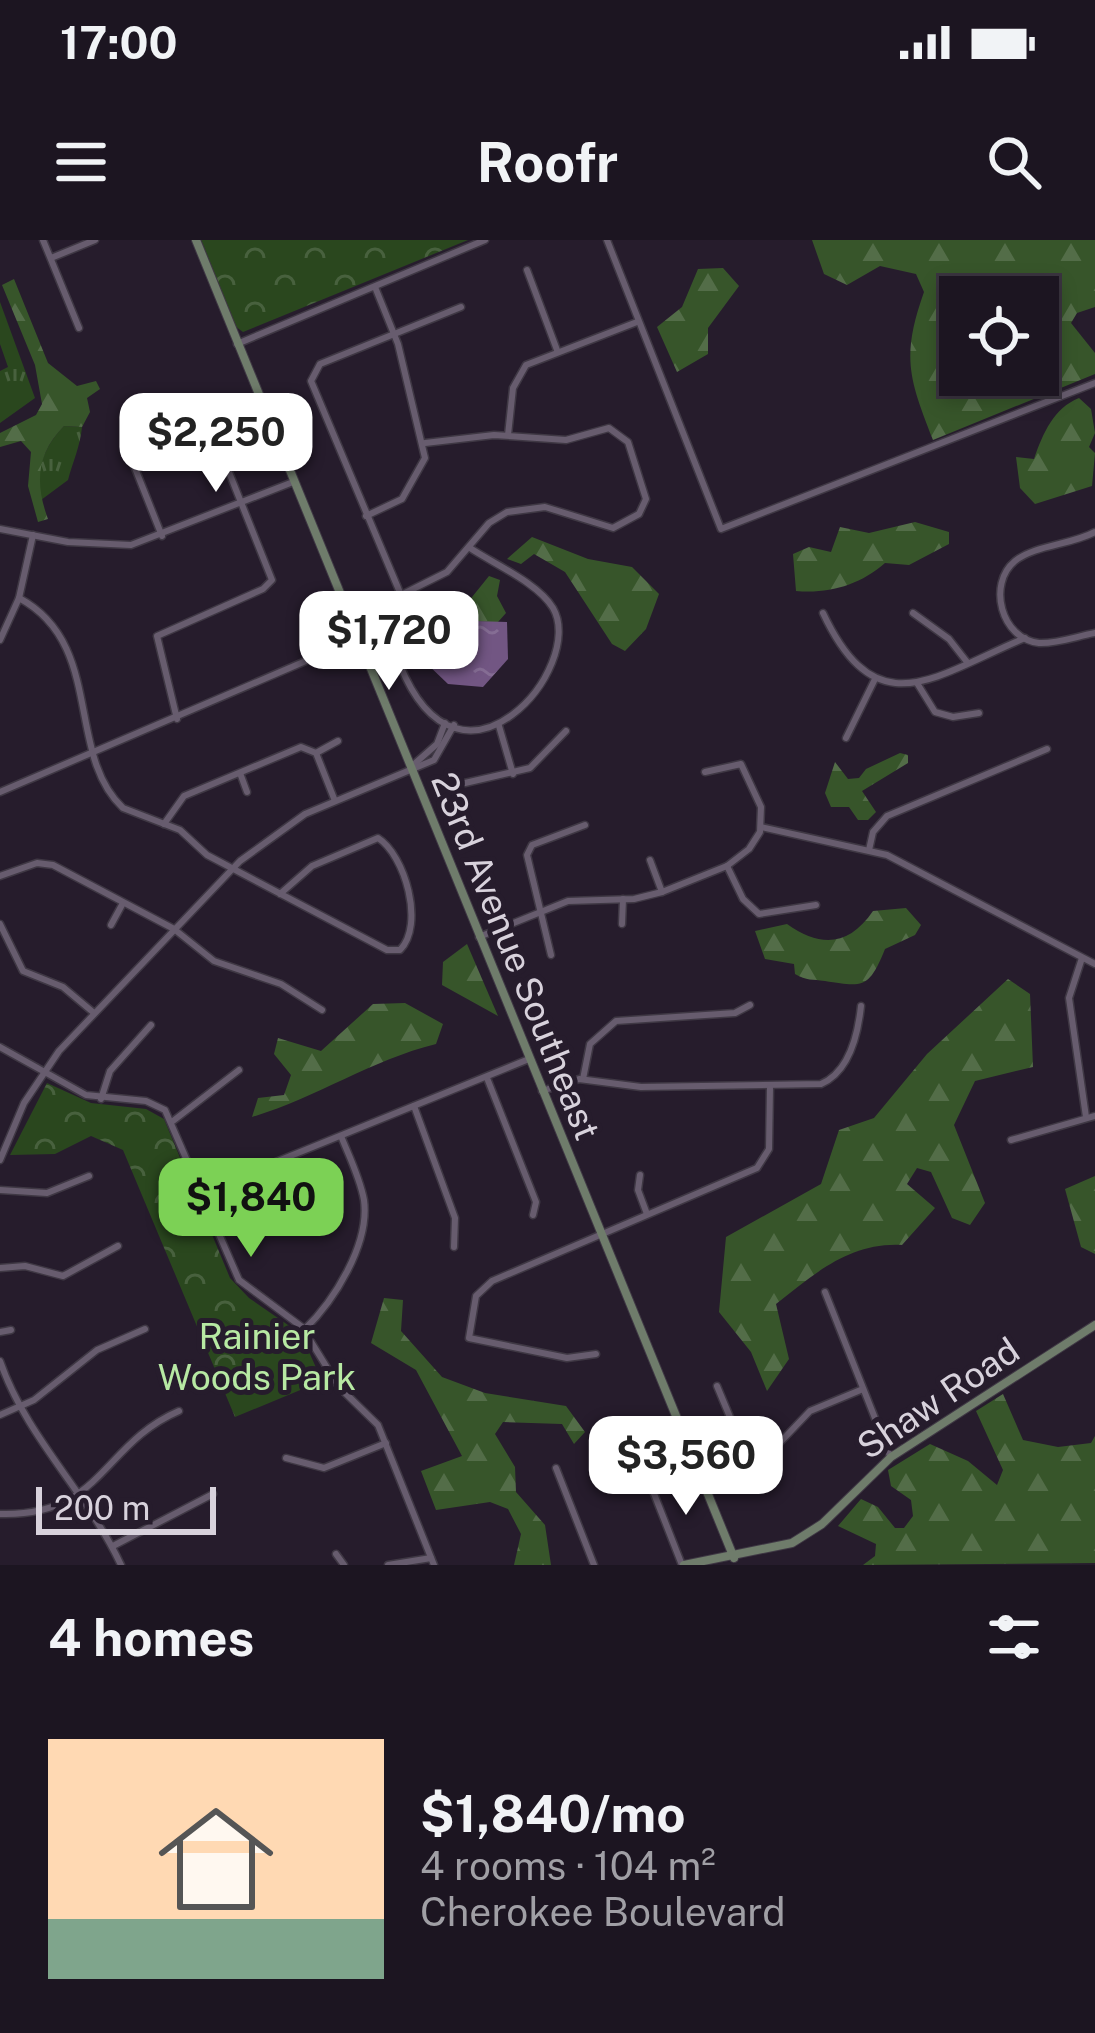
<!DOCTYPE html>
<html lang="en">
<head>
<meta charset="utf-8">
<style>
  :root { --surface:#1c1521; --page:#251e2a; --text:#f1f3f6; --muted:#a09fa5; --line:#3a343f; --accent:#7cd155 }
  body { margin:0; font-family:"Public Sans",sans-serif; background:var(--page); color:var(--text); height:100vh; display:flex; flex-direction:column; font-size:45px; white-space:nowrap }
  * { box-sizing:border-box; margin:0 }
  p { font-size:39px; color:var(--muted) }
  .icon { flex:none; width:66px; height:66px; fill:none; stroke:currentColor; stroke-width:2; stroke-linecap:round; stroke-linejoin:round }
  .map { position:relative; height:1325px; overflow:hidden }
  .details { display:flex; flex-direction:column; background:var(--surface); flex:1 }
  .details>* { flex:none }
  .fabs { position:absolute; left:939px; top:36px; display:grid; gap:24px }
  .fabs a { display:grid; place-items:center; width:120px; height:120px; border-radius:0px; background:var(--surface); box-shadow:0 6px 18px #0003,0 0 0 3px var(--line); font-size:60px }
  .scale { position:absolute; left:36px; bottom:30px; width:180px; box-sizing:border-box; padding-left:12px; border:6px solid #d8d2dc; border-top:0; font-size:33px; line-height:42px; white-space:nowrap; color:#d8d2dc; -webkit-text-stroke:9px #261c2c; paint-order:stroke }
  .price { position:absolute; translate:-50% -102px; padding:0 27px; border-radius:24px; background:#fff; color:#222; font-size:39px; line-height:78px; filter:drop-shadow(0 3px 6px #0008) }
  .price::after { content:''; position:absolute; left:50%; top:72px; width:36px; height:27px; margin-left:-18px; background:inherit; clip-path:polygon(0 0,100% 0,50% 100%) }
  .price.current { background:var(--accent); color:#111 }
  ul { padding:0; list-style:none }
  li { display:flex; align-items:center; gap:36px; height:300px; padding:0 48px }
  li+li { border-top:3px solid var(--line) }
  li span { display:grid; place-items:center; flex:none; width:336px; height:240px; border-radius:0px; color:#555 }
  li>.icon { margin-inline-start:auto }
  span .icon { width:144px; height:144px; fill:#fffc; stroke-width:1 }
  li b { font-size:51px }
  h2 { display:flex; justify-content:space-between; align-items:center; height:144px; padding:0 48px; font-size:51px }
  .status { display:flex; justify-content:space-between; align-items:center; height:84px; padding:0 60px; background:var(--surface); direction:ltr }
  .status svg { height:33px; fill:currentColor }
  header { display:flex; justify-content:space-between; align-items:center; height:156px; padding:0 48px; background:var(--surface); font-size:54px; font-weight:700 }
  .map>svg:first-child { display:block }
</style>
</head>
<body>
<div class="status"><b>17:00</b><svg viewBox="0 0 49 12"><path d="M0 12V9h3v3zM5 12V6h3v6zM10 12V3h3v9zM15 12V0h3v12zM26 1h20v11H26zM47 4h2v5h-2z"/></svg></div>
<header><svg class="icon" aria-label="menu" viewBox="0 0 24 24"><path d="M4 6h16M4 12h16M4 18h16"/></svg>Roofr<svg class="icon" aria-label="search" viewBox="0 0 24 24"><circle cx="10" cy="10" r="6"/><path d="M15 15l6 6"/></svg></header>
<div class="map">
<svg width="1095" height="1325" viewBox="0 0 1095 1325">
  <defs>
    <pattern id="grass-tufts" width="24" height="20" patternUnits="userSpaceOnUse" patternTransform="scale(3)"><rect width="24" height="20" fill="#2a471e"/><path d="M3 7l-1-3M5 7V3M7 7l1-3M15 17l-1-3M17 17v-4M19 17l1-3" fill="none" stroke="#48613e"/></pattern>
    <pattern id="forest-firs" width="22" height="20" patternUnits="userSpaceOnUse" patternTransform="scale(3)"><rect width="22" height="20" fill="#37552a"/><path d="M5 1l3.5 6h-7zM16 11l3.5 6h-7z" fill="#536d48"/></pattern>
    <pattern id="park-crowns" width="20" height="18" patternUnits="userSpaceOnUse" patternTransform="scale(3)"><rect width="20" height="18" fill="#2a471e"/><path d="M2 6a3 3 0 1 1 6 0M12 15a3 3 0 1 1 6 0" fill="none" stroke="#48613e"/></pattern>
    <pattern id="water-ripples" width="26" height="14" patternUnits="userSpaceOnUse" patternTransform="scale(3)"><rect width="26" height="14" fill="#725683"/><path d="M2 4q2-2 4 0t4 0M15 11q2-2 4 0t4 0" fill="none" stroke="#856d94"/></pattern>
  </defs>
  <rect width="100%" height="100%" fill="#261c2c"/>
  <!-- grass -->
  <g fill="url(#grass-tufts)">
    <path d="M0,62L35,158L0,183V131L8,127L0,104Z"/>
    <path d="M64,186L82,187C80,207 73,221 68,240L41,260C32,235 45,205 64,186Z"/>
  </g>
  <!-- forest -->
  <g fill="url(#forest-firs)" fill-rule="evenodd">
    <path d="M812,0H1095V67L1077,73L1071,83L1095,113V134L933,200C909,138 901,117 924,52L916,34L880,26L847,45L824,34ZM960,57H1038V135H960Z"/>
    <path d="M723,28L739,46L708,88V114L677,132L657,87L682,67L698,29Z"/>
    <path d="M14,39L48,123L77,146L96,141L100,149L87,158L90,172L82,187L64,186C36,214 35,244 48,279L38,282L28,246L31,212L21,201L0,207V193L36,175L42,164L35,125L2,45Z"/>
    <path d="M1079,158L1091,169L1095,193L1089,207L1095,213L1092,246L1035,264L1020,248L1016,217L1034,219C1043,193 1054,168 1079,158Z"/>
    <path d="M915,282L949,292V304L909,325L885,323C860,345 829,354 796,351L793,314L809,307L831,312L840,287L869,293Z"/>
    <path d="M532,297L588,319L632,327L659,354L646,389L625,411L612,404L565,332L534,314L521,324L507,319Z"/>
    <path d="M489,336L500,340L497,356L506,373L498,382L425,393L423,420L417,411L420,380L468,362Z"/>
    <path d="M900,513L908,515V523L862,551L876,572L868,580H858L849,567H831L825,553L835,522L848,539L859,538L866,529Z"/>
    <path d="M906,668L921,685L915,695L885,709C869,749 863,747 825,741C812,739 807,741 795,734L794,724L765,719L755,691L787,684C821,708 849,706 873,671Z"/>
    <path d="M467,704L498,776L442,745L443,722Z"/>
    <path d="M1008,739L1030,754L1033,827L975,841L954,885L985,963L970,985L952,978L931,932L917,928L907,944L935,968L902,1005C850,1002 814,1034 776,1064L789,1119L767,1151L751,1112L719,1072L726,997L821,944L839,890L874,878L927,814Z"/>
    <path d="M405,763L443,784L436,804C371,820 316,858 252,877L258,858L284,855L291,835L274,814L278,798L321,811L373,764Z"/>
    <path d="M1095,936V1014L1081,1007L1065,949Z"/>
    <path d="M384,1058L403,1060L401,1091L442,1137L485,1153L566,1166L585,1192L574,1204L562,1184L503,1182L495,1194L515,1227L516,1252L545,1285L551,1325H514L521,1294L508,1269L490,1262L436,1270L421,1231L462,1216L416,1130L371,1103Z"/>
    <path d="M1003,1154L1023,1200L1058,1207L1091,1203L1095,1196V1323L863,1325L875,1316L876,1304L838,1286L861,1259L878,1267L895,1288H904L913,1276L911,1260L891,1246L888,1230L930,1204L968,1221L997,1245L1003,1230L976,1171Z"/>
  </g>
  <!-- park -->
  <g fill="url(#park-crowns)">
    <path d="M201,0H468L243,92L235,86Z"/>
    <path d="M47,843L91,863L146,869L164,879L230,1038L249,1058L301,1094L322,1141L235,1177L123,910L91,896L55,914L10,915Z"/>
  </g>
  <!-- garden -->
  <path fill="#2a471e" d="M256,1085L289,1090L310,1114L269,1150H260L224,1103Z"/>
  <!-- water -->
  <path fill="url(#water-ripples)" d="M442,380L507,382L508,419L483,447L448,444L423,420L425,392Z"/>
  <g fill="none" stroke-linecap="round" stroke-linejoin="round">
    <defs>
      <g id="street">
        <path d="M43,0L79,88"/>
        <path d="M607,0L721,289L1095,143"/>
        <path d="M51,18L95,0"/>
        <path d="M527,30L557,110"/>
        <path d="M237,104L485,0"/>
        <path d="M508,195L513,148L526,125L637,82"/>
        <path d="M129,201V213L162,296"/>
        <path d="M366,276L402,259L425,218L398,104L375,47"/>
        <path d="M0,289L68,302L131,305L293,242"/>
        <path d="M1095,292C1071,305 1035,305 1015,321C987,344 1001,399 1039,403C1056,404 1078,396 1095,393"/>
        <path d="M401,355L447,332L489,283L507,272L545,267L613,288L639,274L646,259L628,202L609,188L566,200L494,195L425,203"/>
        <path d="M401,355C383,380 390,398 400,425C461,576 587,426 553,368C538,343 494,324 470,308"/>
        <path d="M401,355L311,141L320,124L461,67"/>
        <path d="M19,358C105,404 65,514 123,568L180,590L207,615L387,710H400C425,685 405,615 378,598L312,626L280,654"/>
        <path d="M823,373C877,488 934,436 1025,398"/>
        <path d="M913,373L949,399L967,422"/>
        <path d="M0,400L19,358L33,295"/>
        <path d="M917,443L935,472L953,477L979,473"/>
        <path d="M177,479L157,396L263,349L272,340L201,162"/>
        <path d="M499,486L513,534"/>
        <path d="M846,498L875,439"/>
        <path d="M316,513L338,501"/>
        <path d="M412,526L437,504L445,483"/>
        <path d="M240,533L247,552"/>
        <path d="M465,543L530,528L566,491"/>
        <path d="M0,552L357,399"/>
        <path d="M164,584L184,556L301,507L316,513L335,561"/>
        <path d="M761,587L887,615L1095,724"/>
        <path d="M869,610L873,592L887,576L1047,509"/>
        <path d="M650,620L662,652"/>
        <path d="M727,626L743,659L759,674L816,665"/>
        <path d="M0,636L37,623L53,625L174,689L214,721L281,744L322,770"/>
        <path d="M0,684L23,731L63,747L94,773"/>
        <path d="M622,684L623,659"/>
        <path d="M111,685L123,663"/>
        <path d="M479,697L568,661L634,659L662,652L727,626L749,609L760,592L761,567L741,524L705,532"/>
        <path d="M551,715L527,615L532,605L585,585"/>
        <path d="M1082,718L1069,758L1086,877"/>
        <path d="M0,807L86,855L146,861L165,870L239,1040L302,1087L339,1147L378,1185L434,1325"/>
        <path d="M487,838L536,962L533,975"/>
        <path d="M583,839L590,804L616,781L735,773L750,765"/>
        <path d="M542,851L579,839L641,847L821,844C849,832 858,794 861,766"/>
        <path d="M101,859L110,831L151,785"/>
        <path d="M414,866L455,978L454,1007"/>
        <path d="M173,881L239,830"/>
        <path d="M1011,900L1095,876"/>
        <path d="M0,920L24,863L59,811L240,621L305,574L434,520L454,485"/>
        <path d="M266,926L284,970"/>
        <path d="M640,935L638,950L647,974"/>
        <path d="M0,950L47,953L89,936"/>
        <path d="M202,952L529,819"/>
        <path d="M0,1028L25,1026L63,1036L118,1006"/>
        <path d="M825,1052L890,1216"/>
        <path d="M304,1090C334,1061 370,1004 364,960C360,938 349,916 341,896"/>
        <path d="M0,1092L11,1090"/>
        <path d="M596,1114L567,1118L469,1098L476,1056L492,1041L757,928L769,909L770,848"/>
        <path d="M0,1121C27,1199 87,1252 121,1325"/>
        <path d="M717,1146L750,1225L769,1214L810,1171L863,1149"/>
        <path d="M0,1175L34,1160L97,1110L145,1089"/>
        <path d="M286,1218L324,1228L386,1203"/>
        <path d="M556,1228L594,1325"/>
        <path d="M651,1246L682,1325"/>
        <path d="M0,1274C102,1277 102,1204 179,1171"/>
        <path d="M113,1306L213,1254"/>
        <path d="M336,1314L344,1325"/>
        <path d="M388,1325L431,1318"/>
      </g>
      <g id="secondary">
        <path d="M196,0L734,1318"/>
        <path d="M684,1325L792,1303L822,1284L891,1217L1095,1085"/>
      </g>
    </defs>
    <!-- street casing -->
    <use href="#street" stroke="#3f3844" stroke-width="9"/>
    <!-- secondary casing -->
    <use href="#secondary" stroke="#3f3844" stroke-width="10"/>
    <!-- street -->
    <use href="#street" stroke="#675c6e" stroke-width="6"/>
    <!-- secondary -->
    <use href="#secondary" stroke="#6f7c6b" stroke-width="8"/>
  </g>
  <g text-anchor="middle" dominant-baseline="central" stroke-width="10" stroke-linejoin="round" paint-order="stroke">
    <!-- street labels -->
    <g font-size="36" fill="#d8d2dc" stroke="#261c2c">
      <text transform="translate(516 716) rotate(68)">23rd Avenue Southeast</text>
      <text transform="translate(938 1158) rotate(-34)">Shaw Road</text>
    </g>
    <!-- park labels -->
    <g font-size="36" fill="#b7e9a3" stroke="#261c2c">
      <text x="257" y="1096">Rainier<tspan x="257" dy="41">Woods Park</tspan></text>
    </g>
  </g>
</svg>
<div class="fabs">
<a><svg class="icon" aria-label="locate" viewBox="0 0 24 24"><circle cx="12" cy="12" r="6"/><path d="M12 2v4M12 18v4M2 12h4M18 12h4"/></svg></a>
</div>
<div class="scale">200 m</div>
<b class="price" style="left:216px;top:255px">$2,250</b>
<b class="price" style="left:389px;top:453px">$1,720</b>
<b class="price current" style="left:251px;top:1020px">$1,840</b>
<b class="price" style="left:686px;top:1278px">$3,560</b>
</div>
<section class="details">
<h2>4 homes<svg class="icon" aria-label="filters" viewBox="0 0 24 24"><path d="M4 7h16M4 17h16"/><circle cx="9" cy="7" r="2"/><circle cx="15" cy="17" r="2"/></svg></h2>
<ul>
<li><span style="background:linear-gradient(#ffd9b3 75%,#7fa58c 0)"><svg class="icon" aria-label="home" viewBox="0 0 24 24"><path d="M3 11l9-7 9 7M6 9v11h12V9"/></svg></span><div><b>$1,840/mo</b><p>4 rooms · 104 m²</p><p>Cherokee Boulevard</p></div></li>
</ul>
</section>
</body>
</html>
